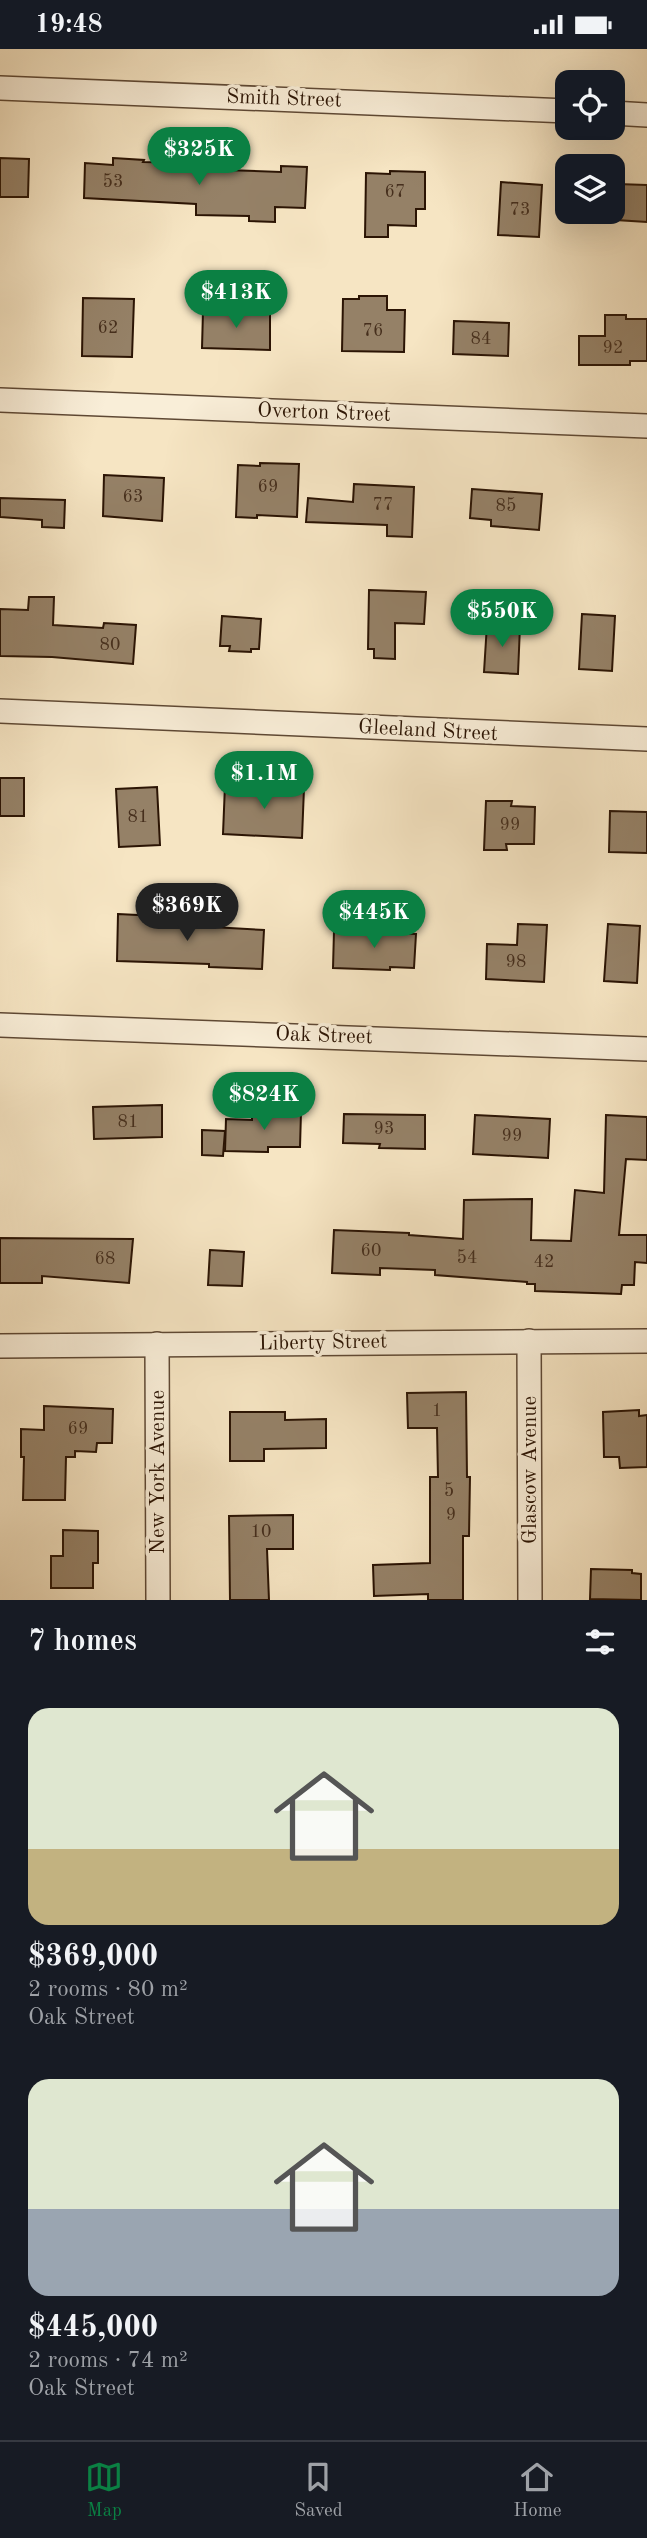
<!DOCTYPE html>
<html lang="en">
<head>
<meta charset="utf-8">
<style>
  :root { --surface:#171b24; --page:#242831; --text:#f1f3f6; --muted:#9ea1a6; --line:#363941; --accent:#0b8043 }
  body { margin:0; font-family:"Old Standard TT",serif; background:var(--page); color:var(--text); height:100vh; display:flex; flex-direction:column; font-size:26px; white-space:nowrap }
  * { box-sizing:border-box; margin:0 }
  p { font-size:23px; color:var(--muted) }
  .icon { flex:none; width:38px; height:38px; fill:none; stroke:currentColor; stroke-width:2; stroke-linecap:round; stroke-linejoin:round }
  .map { position:relative; height:1551px; overflow:hidden }
  .sheet { display:flex; flex-direction:column; background:var(--surface); flex:1 }
  .sheet>* { flex:none }
  .tools { position:absolute; left:555px; top:21px; display:grid; gap:14px }
  .tools a { display:grid; place-items:center; width:70px; height:70px; border-radius:14px; background:var(--surface); box-shadow:0 7px 28px #0002; font-size:35px }
  .price { position:absolute; translate:-50% -60px; padding:0 16px; border-radius:24px; background:var(--accent); color:#fff; font-size:23px; line-height:46px; filter:drop-shadow(0 2px 4px #0008) }
  .price::after { content:''; position:absolute; left:50%; top:42px; width:21px; height:16px; margin-left:-10px; background:inherit; clip-path:polygon(0 0,100% 0,50% 100%) }
  .price.active { background:#222; color:#fff }
  ul { padding:0; list-style:none }
  li { display:grid; align-content:center; gap:14px; height:371px; padding:0 28px }
  li span { display:grid; place-items:center; height:217px; border-radius:21px; color:#555 }
  li>.icon { margin-inline-start:auto }
  span .icon { width:126px; height:126px; fill:#fffc; stroke-width:1 }
  li b { font-size:30px }
  h2 { display:flex; justify-content:space-between; align-items:center; height:84px; padding:0 28px; font-size:30px }
  .status { display:flex; justify-content:space-between; align-items:center; height:49px; padding:0 35px; background:var(--surface); direction:ltr }
  .status svg { height:19px; fill:currentColor }
  .menu { display:flex; justify-content:space-around; align-items:center; height:98px; border-top:2px solid var(--line); background:var(--surface); font-size:19px; color:var(--muted) }
  .menu a { display:grid; justify-items:center; gap:4px }
  .menu .active { color:var(--accent) }
  .map>svg:first-child { display:block }
</style>
</head>
<body>
<div class="status"><b>19:48</b><svg viewBox="0 0 49 12"><path d="M0 12V9h3v3zM5 12V6h3v6zM10 12V3h3v9zM15 12V0h3v12zM26 1h20v11H26zM47 4h2v5h-2z"/></svg></div>
<div class="map">
<svg width="647" height="1551" viewBox="0 0 647 1551">
  <rect width="100%" height="100%" fill="#f6e5c3"/>
  <filter id="stains"><feTurbulence type="fractalNoise" baseFrequency=".00286" numOctaves="4"/><feColorMatrix values="0 0 0 0 .2 0 0 0 0 .09 0 0 0 0 .02 0 0 0 .5 -.17"/></filter>
  <radialGradient id="worn" r=".72"><stop offset=".6" stop-color="#630" stop-opacity="0"/><stop offset="1" stop-color="#630" stop-opacity=".3"/></radialGradient>
  <!-- building -->
  <g fill="#958167" stroke="#2b1404" stroke-width="2">
    <path d="M0,109L29,110L28,148H0Z"/>
    <path d="M113,109L144,111L143,113L197,114V118L225,119V121L281,123V117L307,118L305,159L275,158V173L249,172V167L196,166V155L84,149L85,114L113,116Z"/>
    <path d="M390,122L425,123V160H416V177L388,176V188H365L366,124L390,125Z"/>
    <path d="M501,133L542,136L539,188L498,186Z"/>
    <path d="M617,135L647,136V173L616,171Z"/>
    <path d="M359,247H387V261H405L404,303L342,302L343,250H359Z"/>
    <path d="M83,249L134,250L132,308L82,307Z"/>
    <path d="M203,262L270,263V301L202,299Z"/>
    <path d="M605,266H626V270H647V312H630V316H579V287H605Z"/>
    <path d="M454,272L509,274L508,307L453,305Z"/>
    <path d="M260,414L299,415L297,468L257,466V469L236,468L238,416L260,417Z"/>
    <path d="M104,426L164,429L162,472L103,467Z"/>
    <path d="M354,435L414,438L412,488L387,487V476L306,473L308,449L353,453Z"/>
    <path d="M472,440L542,445L539,481L491,477V471L470,469Z"/>
    <path d="M0,449L65,451L64,479L42,478V471L0,468Z"/>
    <path d="M369,541L426,543L424,575L395,574V610L374,609V600H368Z"/>
    <path d="M29,548H54L53,576L103,579L104,574L136,576L133,615L52,608L0,607V560L28,561Z"/>
    <path d="M582,565L615,567L612,622L579,620Z"/>
    <path d="M222,567L261,570L259,600H251V603L229,602L230,597H220Z"/>
    <path d="M487,575L520,577L518,625L484,623Z"/>
    <rect x="0" y="729" width="24" height="38"/>
    <path d="M225,736L304,739L302,789L223,785Z"/>
    <path d="M157,738L160,796L119,798L116,740Z"/>
    <path d="M486,752H512L511,757L535,758L534,795H506L507,801H484Z"/>
    <path d="M610,762L647,763V804L609,803Z"/>
    <path d="M118,865L177,868V876L264,881L262,920L209,918V915L117,912Z"/>
    <path d="M518,875L547,876L544,933L486,930L487,895L517,896Z"/>
    <path d="M608,875L640,877L637,934L604,932Z"/>
    <path d="M334,882L416,885L414,919L390,918V921L333,919Z"/>
    <path d="M162,1056V1088L94,1090L93,1058Z"/>
    <path d="M252,1062L301,1063L300,1098H268V1103L225,1102L226,1070L252,1071Z"/>
    <path d="M344,1065L425,1066V1100L379,1099L380,1095L343,1094Z"/>
    <path d="M475,1066L550,1070L548,1109L473,1105Z"/>
    <path d="M606,1066L647,1068V1111L626,1110L619,1186H647V1214L635,1213L634,1236H622L621,1245L535,1242V1235H527V1233L435,1226V1221L380,1219V1226L332,1224L334,1181L409,1184V1186L463,1190L464,1151L532,1150L531,1191L571,1192L575,1141L604,1144Z"/>
    <path d="M202,1081L225,1082L223,1107L202,1106Z"/>
    <path d="M0,1189L133,1190L129,1234L42,1227V1234H0Z"/>
    <path d="M210,1201L244,1203L242,1237L208,1236Z"/>
    <path d="M466,1343L467,1428H470L469,1487H463V1551H428V1545L374,1547L373,1516L430,1514V1428H438L437,1379H408L407,1344Z"/>
    <path d="M44,1357L113,1360L112,1394H97L96,1403L75,1402V1408H66L65,1451H23L24,1408H21V1380L44,1381Z"/>
    <path d="M639,1361V1367L647,1366V1418L620,1419L619,1408H604L603,1363Z"/>
    <path d="M230,1363H285V1371L326,1370V1399L264,1400V1412H230Z"/>
    <path d="M293,1466V1500H267L269,1551H230L229,1467Z"/>
    <path d="M63,1481L98,1482V1514H93V1539H51V1507H63Z"/>
    <path d="M591,1520L632,1521V1524L641,1525V1551L590,1550Z"/>
  </g>
  <g fill="none" stroke-linecap="round" stroke-linejoin="round">
    <defs>
      <g id="street">
        <path d="M0,39L567,62"/>
        <path d="M612,64L647,66"/>
        <path d="M0,351L647,377"/>
        <path d="M0,662L647,690"/>
        <path d="M0,976L647,1000"/>
        <path d="M529,1292L530,1551"/>
        <path d="M157,1295L158,1551"/>
        <path d="M0,1297L647,1292"/>
      </g>
    </defs>
    <!-- street casing -->
    <use href="#street" stroke="#5e4834" stroke-width="26"/>
    <!-- street -->
    <use href="#street" stroke="#f9eed8" stroke-width="23"/>
  </g>
  <g text-anchor="middle" dominant-baseline="central" stroke-width="7" stroke-linejoin="round" paint-order="stroke">
    <!-- number labels -->
    <g font-size="18" fill="#462f1d">
      <text x="113" y="133">53</text>
      <text x="395" y="143">67</text>
      <text x="520" y="161">73</text>
      <text x="108" y="279">62</text>
      <text x="373" y="282">76</text>
      <text x="481" y="290">84</text>
      <text x="613" y="299">92</text>
      <text x="268" y="438">69</text>
      <text x="133" y="448">63</text>
      <text x="383" y="456">77</text>
      <text x="506" y="457">85</text>
      <text x="110" y="596">80</text>
      <text x="138" y="768">81</text>
      <text x="510" y="776">99</text>
      <text x="516" y="913">98</text>
      <text x="128" y="1073">81</text>
      <text x="384" y="1080">93</text>
      <text x="512" y="1087">99</text>
      <text x="371" y="1202">60</text>
      <text x="467" y="1209">54</text>
      <text x="105" y="1210">68</text>
      <text x="544" y="1213">42</text>
      <text x="437" y="1362">1</text>
      <text x="78" y="1380">69</text>
      <text x="449" y="1442">5</text>
      <text x="451" y="1466">9</text>
      <text x="261" y="1483">10</text>
    </g>
    <!-- street labels -->
    <g font-size="21" fill="#2b1404" stroke="#f9eed8">
      <text transform="translate(284 50) rotate(2)">Smith Street</text>
      <text transform="translate(324 364) rotate(2)">Overton Street</text>
      <text transform="translate(428 682) rotate(3)">Gleeland Street</text>
      <text transform="translate(324 987) rotate(2)">Oak Street</text>
      <text transform="translate(323 1294) rotate(-1)">Liberty Street</text>
      <text transform="translate(530 1421) rotate(-90)">Glascow Avenue</text>
      <text transform="translate(158 1423) rotate(-90)">New York Avenue</text>
    </g>
  </g>
  <rect width="100%" height="100%" filter="url(#stains)"/>
  <rect width="100%" height="100%" fill="url(#worn)"/>
</svg>
<div class="tools">
<a><svg class="icon" aria-label="locate" viewBox="0 0 24 24"><circle cx="12" cy="12" r="6"/><path d="M12 2v4M12 18v4M2 12h4M18 12h4"/></svg></a>
<a><svg class="icon" aria-label="layers" viewBox="0 0 24 24"><path d="M12 4l9 5-9 5-9-5zM3 14l9 5 9-5"/></svg></a>
</div>
<b class="price" style="left:199px;top:138px">$325K</b>
<b class="price" style="left:236px;top:281px">$413K</b>
<b class="price" style="left:502px;top:600px">$550K</b>
<b class="price" style="left:264px;top:762px">$1.1M</b>
<b class="price active" style="left:187px;top:894px">$369K</b>
<b class="price" style="left:374px;top:901px">$445K</b>
<b class="price" style="left:264px;top:1083px">$824K</b>
</div>
<section class="sheet">
<h2>7 homes<svg class="icon" aria-label="filters" viewBox="0 0 24 24"><path d="M4 7h16M4 17h16"/><circle cx="9" cy="7" r="2"/><circle cx="15" cy="17" r="2"/></svg></h2>
<ul>
<li><span style="background:linear-gradient(#dfe7d0 65%,#c2b280 0)"><svg class="icon" aria-label="home" viewBox="0 0 24 24"><path d="M3 11l9-7 9 7M6 9v11h12V9"/></svg></span><div><b>$369,000</b><p>2 rooms · 80 m²</p><p>Oak Street</p></div></li>
<li><span style="background:linear-gradient(#dfe7d0 60%,#9aa5b1 0)"><svg class="icon" aria-label="home" viewBox="0 0 24 24"><path d="M3 11l9-7 9 7M6 9v11h12V9"/></svg></span><div><b>$445,000</b><p>2 rooms · 74 m²</p><p>Oak Street</p></div></li>
</ul>
</section>
<nav class="menu">
<a class="active"><svg class="icon" aria-label="map" viewBox="0 0 24 24"><path d="M3 6l6-2 6 2 6-2v14l-6 2-6-2-6 2zM9 4v14M15 6v14"/></svg>Map</a>
<a><svg class="icon" aria-label="saved" viewBox="0 0 24 24"><path d="M7 4h10v16l-5-4-5 4z"/></svg>Saved</a>
<a><svg class="icon" aria-label="home" viewBox="0 0 24 24"><path d="M3 11l9-7 9 7M6 9v11h12V9"/></svg>Home</a>
</nav>
</body>
</html>
